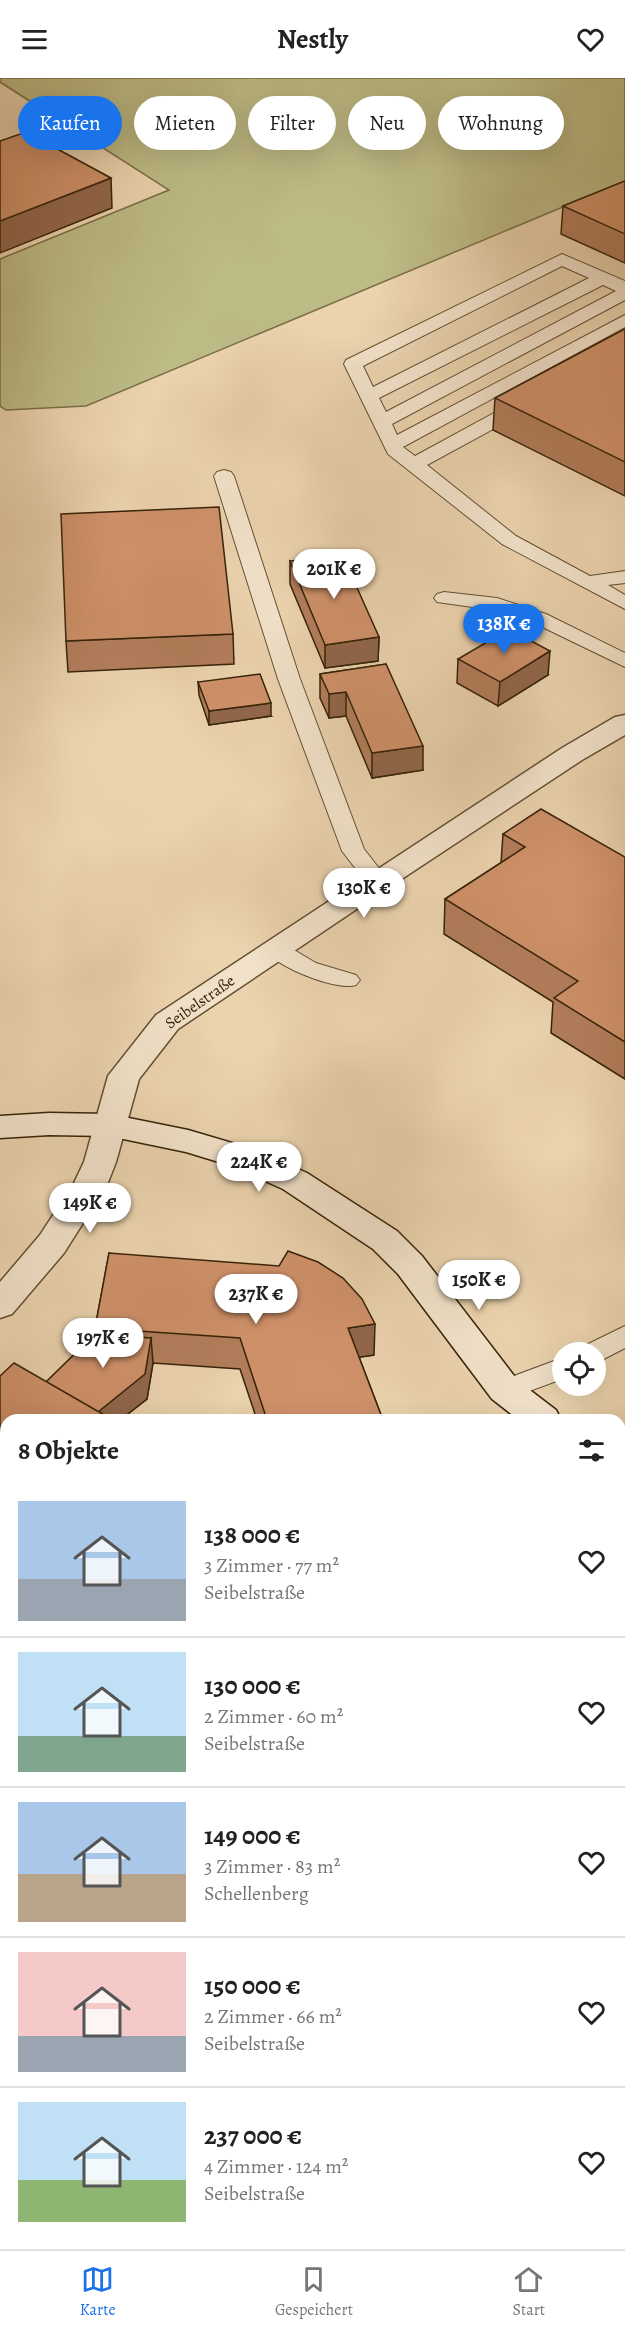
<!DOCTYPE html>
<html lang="de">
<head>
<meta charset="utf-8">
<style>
  :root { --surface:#fff; --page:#f6f6f6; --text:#222; --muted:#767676; --line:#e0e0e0; --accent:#1a73e8 }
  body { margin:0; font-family:Alegreya,serif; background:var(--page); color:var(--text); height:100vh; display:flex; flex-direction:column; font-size:22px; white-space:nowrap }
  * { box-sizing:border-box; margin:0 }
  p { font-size:20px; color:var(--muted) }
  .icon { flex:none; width:33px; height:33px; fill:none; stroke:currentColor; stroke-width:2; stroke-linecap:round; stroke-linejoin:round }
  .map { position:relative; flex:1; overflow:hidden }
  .sheet { position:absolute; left:0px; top:1336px; width:626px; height:836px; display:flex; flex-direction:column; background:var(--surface); border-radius:18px 18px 0 0; box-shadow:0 6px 24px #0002 }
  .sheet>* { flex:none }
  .top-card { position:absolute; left:18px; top:18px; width:590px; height:54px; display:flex; gap:12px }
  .buttons { position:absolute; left:552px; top:1264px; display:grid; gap:12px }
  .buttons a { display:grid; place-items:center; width:54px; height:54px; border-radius:50%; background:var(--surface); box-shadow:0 6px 24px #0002; font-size:30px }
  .price { position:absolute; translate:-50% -51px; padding:0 14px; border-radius:21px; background:#fff; color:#222; font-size:20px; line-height:39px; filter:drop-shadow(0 2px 3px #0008) }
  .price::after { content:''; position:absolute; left:50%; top:36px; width:18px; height:14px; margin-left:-9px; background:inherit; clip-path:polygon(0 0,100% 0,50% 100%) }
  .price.selected { background:var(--accent); color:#fff }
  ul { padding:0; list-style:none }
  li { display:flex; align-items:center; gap:18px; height:150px; padding:0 18px }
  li+li { border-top:2px solid var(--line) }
  li span { display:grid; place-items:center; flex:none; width:168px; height:120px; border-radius:0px; color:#555 }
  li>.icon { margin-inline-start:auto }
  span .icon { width:72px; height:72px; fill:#fffc; stroke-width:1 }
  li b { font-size:26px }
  h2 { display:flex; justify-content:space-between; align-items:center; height:72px; padding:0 18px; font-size:26px }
  .chip { padding:0 21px; border-radius:27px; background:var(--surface); box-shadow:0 6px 24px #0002; font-size:21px; line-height:54px }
  .chip.selected { background:var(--accent); color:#fff }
  header { display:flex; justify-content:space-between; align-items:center; height:78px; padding:0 18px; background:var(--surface); font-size:27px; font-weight:700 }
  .tabs { display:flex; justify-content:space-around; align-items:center; height:84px; border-top:2px solid var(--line); background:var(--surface); font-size:16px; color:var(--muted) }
  .tabs a { display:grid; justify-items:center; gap:3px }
  .tabs .selected { color:var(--accent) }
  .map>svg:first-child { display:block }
</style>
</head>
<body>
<header><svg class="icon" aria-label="menu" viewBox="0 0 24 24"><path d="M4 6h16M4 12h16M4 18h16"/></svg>Nestly<svg class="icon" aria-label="heart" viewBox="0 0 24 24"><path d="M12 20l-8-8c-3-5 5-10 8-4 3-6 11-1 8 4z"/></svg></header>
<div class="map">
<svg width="625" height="2171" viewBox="0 0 625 2171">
  <rect width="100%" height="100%" fill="#ebd3ae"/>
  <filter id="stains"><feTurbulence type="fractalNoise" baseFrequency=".00333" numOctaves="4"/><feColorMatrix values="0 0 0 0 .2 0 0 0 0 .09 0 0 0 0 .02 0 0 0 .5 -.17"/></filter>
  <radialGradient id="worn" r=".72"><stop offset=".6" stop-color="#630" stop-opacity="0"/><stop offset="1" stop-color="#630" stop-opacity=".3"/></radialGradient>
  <!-- green -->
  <g fill="#bdbb86" stroke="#7a6f47" stroke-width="1.5">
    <path d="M0,0H625V103L86,328L6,332L0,328V181L169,112L0,4Z"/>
    <path d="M625,1472V1587L620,1581V1476Z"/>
  </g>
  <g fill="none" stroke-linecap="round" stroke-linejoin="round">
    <defs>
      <g id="service">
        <path d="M562,176L625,203V222L392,346L397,357L625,237V249L403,369L415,378L518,322H532L534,326L532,330L427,387L516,458L590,498L625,493V505L608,507L625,517V531L502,466L388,376L344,286L346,282ZM562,188L589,200L373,309L363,288ZM603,207L616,213L386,334L379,320Z"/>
        <path d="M224,392L231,394L234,398L300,601L364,771L389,803L385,808L377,810L369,808L342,773L278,601L214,398L217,394Z"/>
        <path d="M444,514L497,520L546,536L625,575V589L532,544L494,532L437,524L434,520L437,516Z"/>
        <path d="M276,863L284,866L316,885L356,897L360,902L356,907C336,913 276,889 264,871L268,866Z"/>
        <path d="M625,1248V1270L596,1285V1275H580L584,1268Z"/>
        <path d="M562,1280V1301L505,1322L495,1319L491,1312L495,1305Z"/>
      </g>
      <g id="minor">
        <path d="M625,637V657L582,682L388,810L178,951L139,1001L116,1084L107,1107L64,1175L12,1236L0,1240V1204L40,1157L74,1105L84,1084L108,998L156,937L562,670L615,639Z"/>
        <path d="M625,1705V1742L620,1744V1707Z"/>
        <path d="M166,2166H215L212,2171H164Z"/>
      </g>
      <g id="secondary">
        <path d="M49,1035L109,1036L188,1052L256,1072L307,1095L397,1153L422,1178L518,1303L556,1332L561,1342H519L492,1321L398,1196L373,1171L283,1111L232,1088L186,1074L109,1058L49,1057L0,1060V1038Z"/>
        <path d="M620,1394L625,1395V1427L620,1425Z"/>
        <path d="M625,1428V1458L620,1459V1429Z"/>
        <path d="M620,1599L625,1601V1635L620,1633Z"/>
      </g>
    </defs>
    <!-- service casing -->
    <use href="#service" stroke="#634f32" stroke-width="2"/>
    <!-- minor casing -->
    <use href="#minor" stroke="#634f32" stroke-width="3"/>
    <!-- secondary casing -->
    <use href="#secondary" stroke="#362308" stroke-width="3"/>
    <!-- service -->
    <use href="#service" fill="#f2e2ca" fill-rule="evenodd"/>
    <!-- minor -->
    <use href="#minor" fill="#f2e2ca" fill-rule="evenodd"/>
    <!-- secondary -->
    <use href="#secondary" fill="#f2e2ca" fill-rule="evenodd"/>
  </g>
  <!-- wall -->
  <g fill="#b27d5b" stroke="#362308" stroke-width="1.5">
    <path d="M625,103V185L561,156L563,128Z"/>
    <path d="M625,251V418L493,352L495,320Z"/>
    <path d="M290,483L379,559L378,583L325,590L290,506Z"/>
    <path d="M233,556L234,586L68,594L66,563Z"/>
    <path d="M458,581L548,597L498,628L457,605Z"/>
    <path d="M386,586L423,692L372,700L346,638L329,640L320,620V596Z"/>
    <path d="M198,604L271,638L209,647L199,617Z"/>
    <path d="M503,756L625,779V1001L551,955L553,924L444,856L445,821L501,785Z"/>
    <path d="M109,1175L374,1277L359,1279L383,1342H257L240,1291L153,1285L147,1321L120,1342H6V1455L0,1461V1298L46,1304L95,1256V1250Z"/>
    <path d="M0,1787L6,1788V1972L0,1971Z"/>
    <path d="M274,2166H456L451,2171H274Z"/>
  </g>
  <!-- shaded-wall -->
  <g fill="#91664a" stroke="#362308" stroke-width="1.5">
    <path d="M111,100L112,130L0,175V143Z"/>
    <path d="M379,559L378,583L325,590V567Z"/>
    <path d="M550,573L548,597L498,628L500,604Z"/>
    <path d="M346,614V638L329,640V616Z"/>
    <path d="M271,625V638L209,647V633Z"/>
    <path d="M423,668V692L372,700V675Z"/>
    <path d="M375,1246L374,1277L348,1281V1250Z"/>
    <path d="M151,1260L153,1285L147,1321L120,1342H94V1338Z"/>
    <path d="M3,1424L6,1455L0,1461V1427Z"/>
    <path d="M426,2166L427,2171H421Z"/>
    <path d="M439,2166H456L451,2171H439Z"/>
  </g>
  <!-- building -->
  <g fill="#cf916a" stroke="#362308" stroke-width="1.5">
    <path d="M26,54L111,100L0,143V63Z"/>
    <path d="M625,103V156L563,128Z"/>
    <path d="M625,251V384L495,320Z"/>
    <path d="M219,429L233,556L66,563L61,436Z"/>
    <path d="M342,476L379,559L325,567L290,483Z"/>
    <path d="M509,551L550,573L500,604L458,581Z"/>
    <path d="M386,586L423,668L372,675L346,614L329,616L320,596Z"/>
    <path d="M260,596L271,625L209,633L198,604Z"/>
    <path d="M541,731L625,779V964L554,920L578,903L445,821L525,769L503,756Z"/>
    <path d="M288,1173L318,1184L343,1200L362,1221L375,1246L348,1250L383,1342H267L240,1260L95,1250L109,1175L279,1188Z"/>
    <path d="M95,1256L151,1260L145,1296L98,1334L46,1304Z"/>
    <path d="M14,1285L113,1342H6V1426L3,1424L0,1427V1298Z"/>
    <path d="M0,1787L6,1788V1940L0,1939Z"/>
    <path d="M278,2166H426L421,2171H283Z"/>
  </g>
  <g text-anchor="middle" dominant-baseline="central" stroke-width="6" stroke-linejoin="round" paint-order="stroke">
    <!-- street labels -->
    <g font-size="16" fill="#362308" stroke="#f2e2ca">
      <text transform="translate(200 924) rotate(-35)">Seibelstraße</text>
    </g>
  </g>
  <rect width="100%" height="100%" filter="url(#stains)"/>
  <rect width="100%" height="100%" fill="url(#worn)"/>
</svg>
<div class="buttons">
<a><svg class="icon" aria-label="locate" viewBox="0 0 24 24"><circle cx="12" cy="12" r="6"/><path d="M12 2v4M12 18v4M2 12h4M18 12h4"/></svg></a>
</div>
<b class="price" style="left:334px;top:522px">201K €</b>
<b class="price selected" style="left:504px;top:577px">138K €</b>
<b class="price" style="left:364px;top:841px">130K €</b>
<b class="price" style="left:259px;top:1115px">224K €</b>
<b class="price" style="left:90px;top:1156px">149K €</b>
<b class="price" style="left:479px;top:1233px">150K €</b>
<b class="price" style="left:256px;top:1247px">237K €</b>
<b class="price" style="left:103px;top:1291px">197K €</b>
<div class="top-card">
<a class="chip selected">Kaufen</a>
<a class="chip">Mieten</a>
<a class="chip">Filter</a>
<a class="chip">Neu</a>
<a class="chip">Wohnung</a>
</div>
<section class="sheet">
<h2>8 Objekte<svg class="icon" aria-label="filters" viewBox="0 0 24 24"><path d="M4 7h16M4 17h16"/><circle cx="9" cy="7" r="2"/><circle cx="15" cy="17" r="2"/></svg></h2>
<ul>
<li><span style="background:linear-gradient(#a9c7e8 65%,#9aa5b1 0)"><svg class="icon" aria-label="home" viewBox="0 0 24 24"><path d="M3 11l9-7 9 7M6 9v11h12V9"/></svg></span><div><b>138 000 €</b><p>3 Zimmer · 77 m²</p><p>Seibelstraße</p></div><svg class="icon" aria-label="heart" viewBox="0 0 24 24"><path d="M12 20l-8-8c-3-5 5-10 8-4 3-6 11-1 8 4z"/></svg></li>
<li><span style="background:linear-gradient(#bfe0f5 70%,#7fa58c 0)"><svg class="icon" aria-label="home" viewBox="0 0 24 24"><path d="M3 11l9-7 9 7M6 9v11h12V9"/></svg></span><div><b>130 000 €</b><p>2 Zimmer · 60 m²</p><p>Seibelstraße</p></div><svg class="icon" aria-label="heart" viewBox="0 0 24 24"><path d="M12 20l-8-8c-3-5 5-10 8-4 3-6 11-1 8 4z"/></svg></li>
<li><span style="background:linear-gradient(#a9c7e8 60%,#b9a48a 0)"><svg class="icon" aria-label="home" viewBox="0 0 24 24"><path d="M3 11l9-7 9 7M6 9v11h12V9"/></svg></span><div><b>149 000 €</b><p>3 Zimmer · 83 m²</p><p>Schellenberg</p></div><svg class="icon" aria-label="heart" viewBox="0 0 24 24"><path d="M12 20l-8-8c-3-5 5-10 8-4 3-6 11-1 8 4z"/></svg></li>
<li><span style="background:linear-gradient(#f6c9c9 70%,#9aa5b1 0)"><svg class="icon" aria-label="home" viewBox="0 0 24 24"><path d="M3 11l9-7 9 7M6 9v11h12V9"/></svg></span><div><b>150 000 €</b><p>2 Zimmer · 66 m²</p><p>Seibelstraße</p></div><svg class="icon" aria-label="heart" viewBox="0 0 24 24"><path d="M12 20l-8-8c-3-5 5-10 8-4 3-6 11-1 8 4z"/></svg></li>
<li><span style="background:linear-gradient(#bfe0f5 65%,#8fb573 0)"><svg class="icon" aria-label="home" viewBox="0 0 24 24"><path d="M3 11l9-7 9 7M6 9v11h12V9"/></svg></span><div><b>237 000 €</b><p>4 Zimmer · 124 m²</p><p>Seibelstraße</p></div><svg class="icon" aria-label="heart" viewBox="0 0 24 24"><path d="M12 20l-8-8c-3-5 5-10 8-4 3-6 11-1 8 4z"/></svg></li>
</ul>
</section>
</div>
<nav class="tabs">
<a class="selected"><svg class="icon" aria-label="map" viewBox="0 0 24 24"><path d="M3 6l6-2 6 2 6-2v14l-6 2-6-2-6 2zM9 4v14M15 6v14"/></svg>Karte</a>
<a><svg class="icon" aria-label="saved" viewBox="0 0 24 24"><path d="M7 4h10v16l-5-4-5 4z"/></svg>Gespeichert</a>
<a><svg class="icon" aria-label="home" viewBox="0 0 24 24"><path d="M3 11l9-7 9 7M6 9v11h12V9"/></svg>Start</a>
</nav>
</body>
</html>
